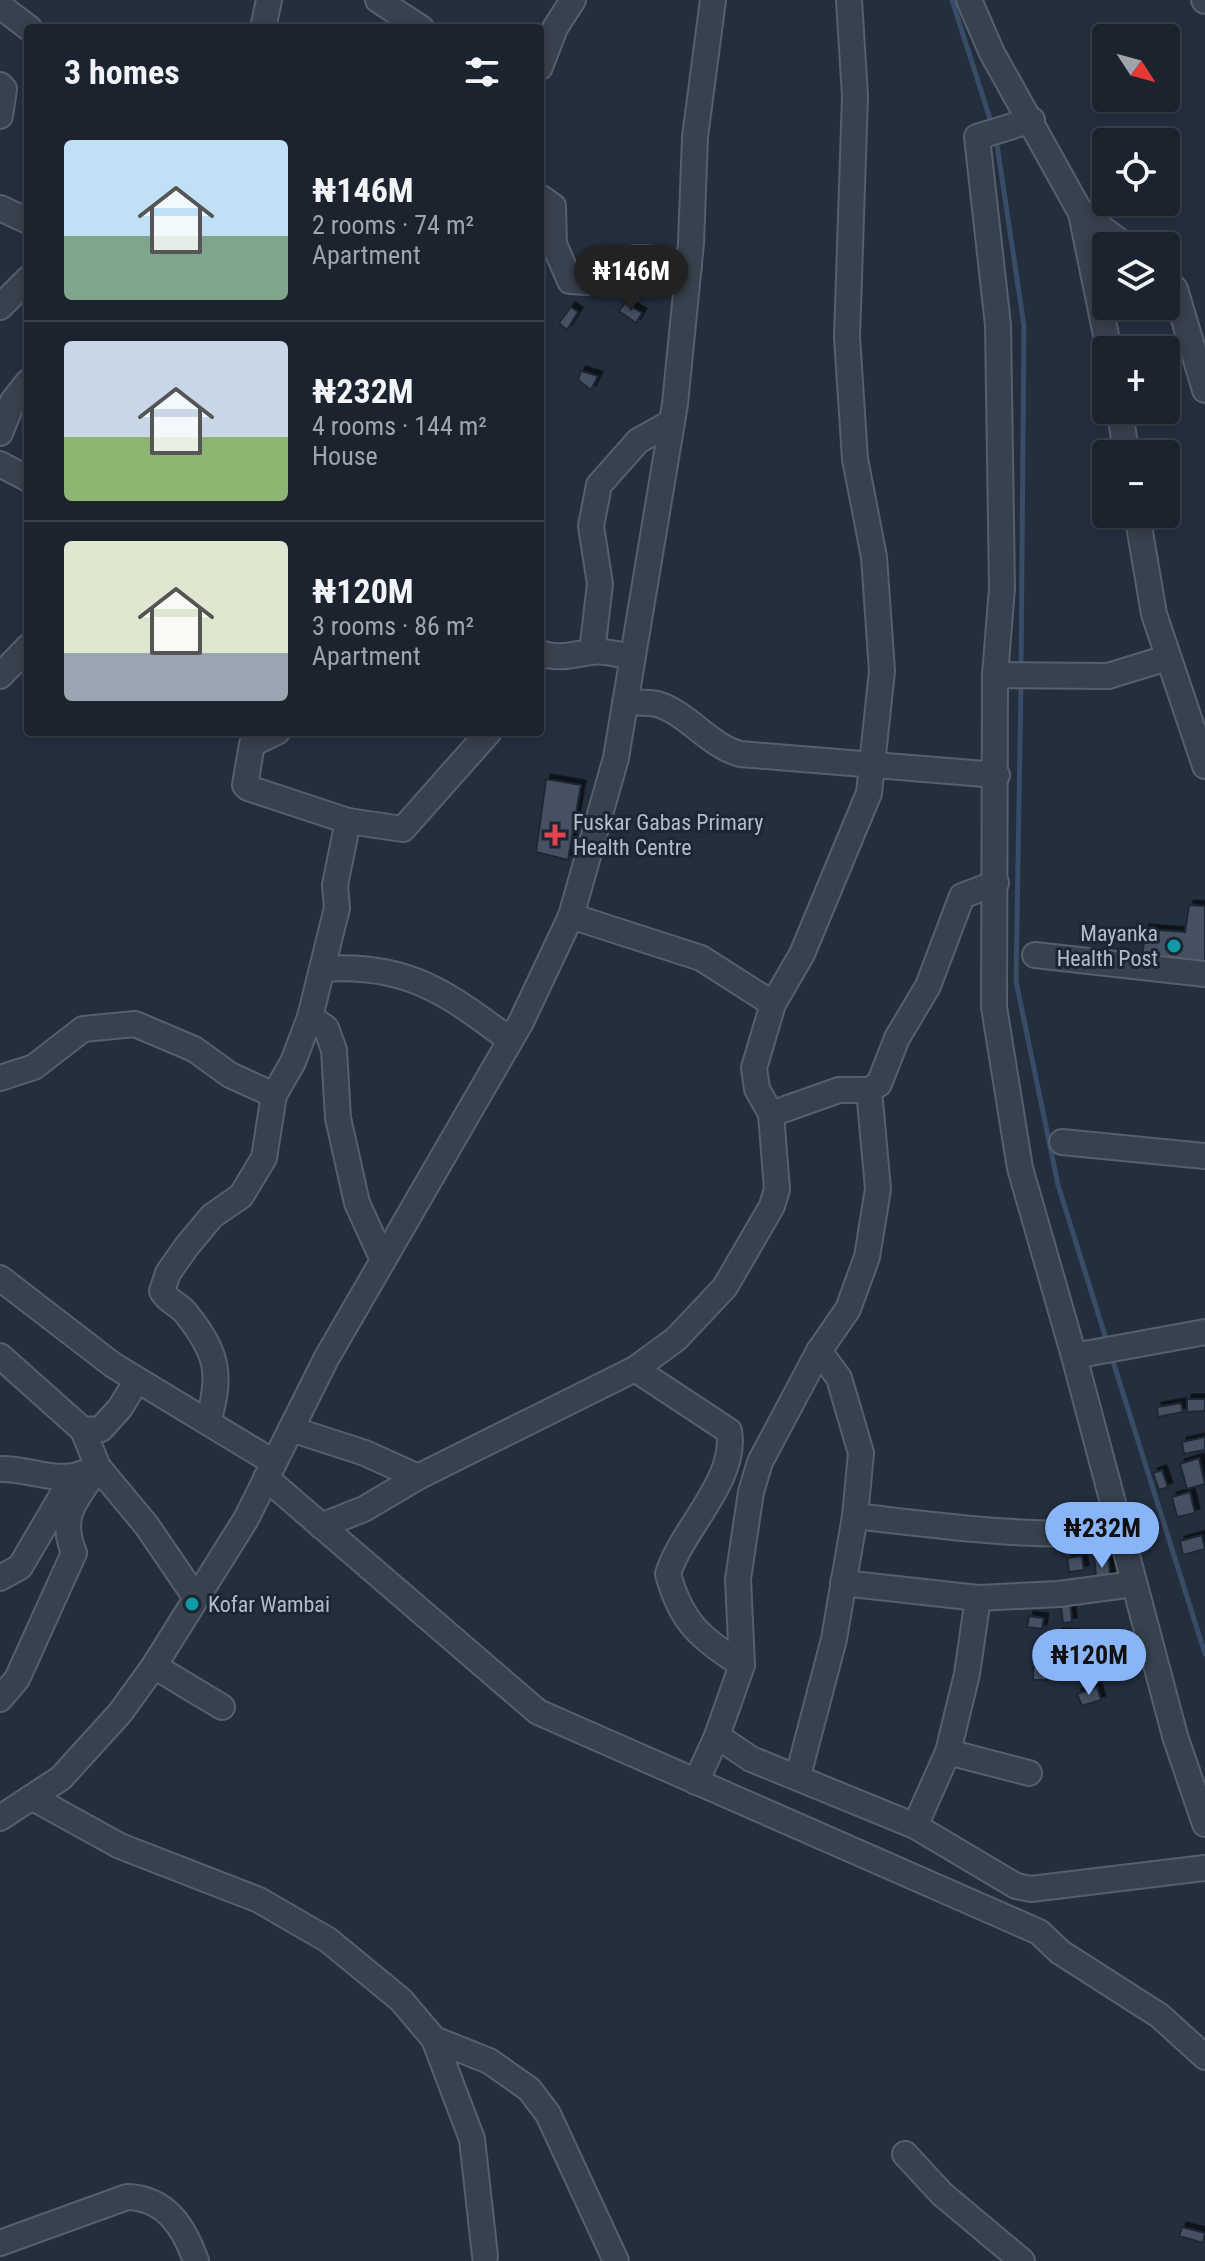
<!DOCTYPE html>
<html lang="en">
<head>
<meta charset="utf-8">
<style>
  :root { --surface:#1b232e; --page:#242b36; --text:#f1f3f6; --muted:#a0a4aa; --line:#39404a; --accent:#8ab4f8 }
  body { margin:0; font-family:"Roboto Condensed",sans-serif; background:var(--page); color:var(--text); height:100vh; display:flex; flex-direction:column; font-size:30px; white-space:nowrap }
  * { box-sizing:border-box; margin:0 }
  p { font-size:26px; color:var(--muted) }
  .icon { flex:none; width:44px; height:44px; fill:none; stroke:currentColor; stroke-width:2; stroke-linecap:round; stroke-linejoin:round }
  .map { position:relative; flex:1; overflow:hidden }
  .side { position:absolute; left:24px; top:24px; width:520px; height:712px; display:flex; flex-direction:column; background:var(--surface); border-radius:8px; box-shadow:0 4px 12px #0003,0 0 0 2px var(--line) }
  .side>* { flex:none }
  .needle { width:52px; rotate:126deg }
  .controls { position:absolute; left:1092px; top:24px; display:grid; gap:16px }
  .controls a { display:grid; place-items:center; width:88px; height:88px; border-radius:8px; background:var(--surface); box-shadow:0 4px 12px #0003,0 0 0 2px var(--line); font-size:40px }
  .price { position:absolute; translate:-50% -68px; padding:0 18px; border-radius:28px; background:var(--accent); color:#111; font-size:26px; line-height:52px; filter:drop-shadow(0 2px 4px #0008) }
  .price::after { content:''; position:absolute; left:50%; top:48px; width:24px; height:18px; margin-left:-12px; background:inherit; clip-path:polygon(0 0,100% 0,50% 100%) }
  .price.current { background:#222; color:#fff }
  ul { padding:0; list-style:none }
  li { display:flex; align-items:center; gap:24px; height:200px; padding:0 40px }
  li+li { border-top:2px solid var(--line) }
  li span { display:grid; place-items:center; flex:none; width:224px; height:160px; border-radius:8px; color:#555 }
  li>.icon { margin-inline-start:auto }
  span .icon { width:96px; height:96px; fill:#fffc; stroke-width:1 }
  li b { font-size:34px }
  h2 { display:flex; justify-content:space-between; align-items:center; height:96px; padding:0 40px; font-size:34px }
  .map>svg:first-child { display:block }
</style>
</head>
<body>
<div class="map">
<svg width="1205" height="2261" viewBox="0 0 1205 2261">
  <defs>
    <filter id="shadow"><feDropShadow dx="4.5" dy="-4.5" stdDeviation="0" flood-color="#0009"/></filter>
  </defs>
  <rect width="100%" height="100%" fill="#242f3e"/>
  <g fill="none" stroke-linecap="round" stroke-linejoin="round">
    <!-- stream -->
    <g stroke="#394c67" stroke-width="5">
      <path d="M952,0L992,125"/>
      <path d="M996,138L1024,326L1021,670"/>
      <path d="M1021,684L1016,981L1058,1185L1107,1342"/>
      <path d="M1111,1355L1205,1654"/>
    </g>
  </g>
  <!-- building -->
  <g fill="#455162" stroke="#1f2835" stroke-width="2" filter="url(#shadow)">
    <path d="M625,303L642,313L636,323L619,311Z"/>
    <path d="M571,307L578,312L567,330L559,323Z"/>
    <path d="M581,371L598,376L591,390L578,380Z"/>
    <path d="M546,779L581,785L568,860L536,852Z"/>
    <path d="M1189,905L1205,906V968L1142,961L1145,929L1185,932Z"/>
    <path d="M1187,1399H1205V1411L1187,1412Z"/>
    <path d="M1181,1403L1183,1412L1158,1417L1157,1407Z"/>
    <path d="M1205,1437V1450L1184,1454L1182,1442Z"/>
    <path d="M1199,1458L1205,1484L1187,1489L1180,1464Z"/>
    <path d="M1162,1470L1168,1487L1159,1490L1153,1473Z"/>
    <path d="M1190,1492L1195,1513L1177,1517L1172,1497Z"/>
    <path d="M1202,1535L1205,1549L1183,1555L1180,1541Z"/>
    <path d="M1108,1553L1111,1585L1097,1587L1094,1555Z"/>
    <path d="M1082,1556L1084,1570L1069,1572L1067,1558Z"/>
    <path d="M1070,1597L1072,1622L1063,1623L1060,1598Z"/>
    <path d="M1029,1616L1044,1618L1042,1629L1027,1627Z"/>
    <path d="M1058,1633L1074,1634L1073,1648L1057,1647Z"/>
    <path d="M1074,1655L1077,1671L1055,1675L1053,1659Z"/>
    <path d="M1039,1662H1047V1680H1033V1667H1039Z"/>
    <path d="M1097,1687L1101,1700L1082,1706L1077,1694Z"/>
    <path d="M1182,2227L1205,2233L1203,2243L1179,2236Z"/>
  </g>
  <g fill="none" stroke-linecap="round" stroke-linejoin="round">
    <defs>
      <g id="minor">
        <path d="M378,0L421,28"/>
        <path d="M969,0L992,53L1081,213L1109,350"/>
        <path d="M1204,0L1205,1"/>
        <path d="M0,6L29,28"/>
        <path d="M263,28L269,0"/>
        <path d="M540,67L555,28L573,0"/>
        <path d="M0,85L4,89L0,116"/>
        <path d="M1032,120L977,137L998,325L1002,588L995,675L994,1007L1020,1168L1074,1356L1175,1736L1205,1824"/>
        <path d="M540,197L553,206L554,244L570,281L587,282C624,251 644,255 689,266"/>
        <path d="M0,208L28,221"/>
        <path d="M1081,213L1126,246"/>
        <path d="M1166,279L1175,289L1205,390"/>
        <path d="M0,307L28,279"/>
        <path d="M1119,410L1127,454"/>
        <path d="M0,433L13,401L28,382"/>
        <path d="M0,464L28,479"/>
        <path d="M1137,514L1154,614L1205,766"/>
        <path d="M592,652L600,584L591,526L599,485L638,441L672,422"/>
        <path d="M540,653C560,660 573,654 592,652C604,650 620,655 632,657"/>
        <path d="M995,675L1108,676L1167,658"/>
        <path d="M0,676L28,647"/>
        <path d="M625,702C635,703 647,702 657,704C688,713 708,745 740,754L997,775"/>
        <path d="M277,732L252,744L245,785L248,788L348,821L403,829L489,732"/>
        <path d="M348,821L335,885L337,908L310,1017L326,1028L334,1050L338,1118L357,1203L383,1260"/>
        <path d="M571,916L701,958L773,1004"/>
        <path d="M1035,955L1205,974"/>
        <path d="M323,969C407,963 447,993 510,1040"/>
        <path d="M0,1078L34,1067L83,1029L135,1024L194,1049L230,1075L274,1095"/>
        <path d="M771,1114L839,1090H869L879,1084L897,1038L928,986L962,896L996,883"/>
        <path d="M1062,1142L1205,1156"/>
        <path d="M0,1278L113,1365L273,1462"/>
        <path d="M0,1356L83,1430L98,1467L147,1526L196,1598"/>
        <path d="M1074,1356L1205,1332"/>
        <path d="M635,1369L729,1431C738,1479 681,1530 668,1574C681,1622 700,1638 742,1665"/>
        <path d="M208,1422C222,1374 218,1353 185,1312C177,1303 168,1302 162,1291L168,1273L187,1246L212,1216L241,1196L264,1158L274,1095L293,1062L310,1017"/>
        <path d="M291,1429L365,1453L418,1477"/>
        <path d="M83,1430L101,1429L120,1408L137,1380"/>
        <path d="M0,1469C29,1468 56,1484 83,1473"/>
        <path d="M266,1478L538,1712L1039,1932L1060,1952L1160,2016L1205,2057"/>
        <path d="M855,1516C944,1526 1031,1539 1121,1531"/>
        <path d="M321,1526L364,1509L418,1477L635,1369L676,1339L725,1287L772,1206L777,1189L771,1114L757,1089L754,1068L773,1004L802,954L869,793L882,671L874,557L855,459L847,337L855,96L849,0"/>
        <path d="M0,1578L20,1567L71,1480"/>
        <path d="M843,1583L978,1598L1059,1594L1134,1584"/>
        <path d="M154,1666L222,1707"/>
        <path d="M0,1699L17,1679L74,1553C58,1513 77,1500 98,1467"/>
        <path d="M717,1736L751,1759L915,1826L1016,1886L1031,1889L1205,1868"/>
        <path d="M948,1752L1029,1773"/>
        <path d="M798,1776L834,1639L855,1516L861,1453L839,1378L819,1351"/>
        <path d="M696,1782L717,1736L742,1665L738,1579L751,1492L760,1462L819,1351L848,1309L867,1257L878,1189L869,1090"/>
        <path d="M33,1798L120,1846L259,1900L328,1940L401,2000L434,2039L489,2061L529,2089L548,2114L616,2261"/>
        <path d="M0,1818L61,1778L120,1713L154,1666L246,1519L326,1359L521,1022L571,916L616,758L675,404L691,243L695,137L713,0"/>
        <path d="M915,1826L948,1752L967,1674L978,1598"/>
        <path d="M434,2039L472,2139L485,2256"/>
        <path d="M905,2154L942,2194L1022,2261"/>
        <path d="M0,2243L127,2197C166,2198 184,2227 196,2261"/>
      </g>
    </defs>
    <!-- minor casing -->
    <use href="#minor" stroke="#565f6c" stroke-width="28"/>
    <!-- minor -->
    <use href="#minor" stroke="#38414e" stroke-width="24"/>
  </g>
  <!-- markers -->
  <path fill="#e0444e" stroke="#1d2633" stroke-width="3" d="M551 823h8v8h8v8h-8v8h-8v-8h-8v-8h8z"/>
  <g fill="#0f9aa8" stroke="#1d2633" stroke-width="3">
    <circle cx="1174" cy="946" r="8"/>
    <circle cx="192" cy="1604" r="8"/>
  </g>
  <g text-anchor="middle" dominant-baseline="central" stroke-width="6" stroke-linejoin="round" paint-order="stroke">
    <!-- poi labels -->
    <g font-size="22" fill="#b4bcc9" stroke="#1d2633" text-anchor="start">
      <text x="573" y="822">Fuskar Gabas Primary<tspan x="573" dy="25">Health Centre</tspan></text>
      <text x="1158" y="933" text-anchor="end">Mayanka<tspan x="1158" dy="25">Health Post</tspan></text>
      <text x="208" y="1604">Kofar Wambai</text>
    </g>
  </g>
</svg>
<div class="controls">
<a><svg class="needle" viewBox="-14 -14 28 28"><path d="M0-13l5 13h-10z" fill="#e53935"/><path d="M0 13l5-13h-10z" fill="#a0a4aa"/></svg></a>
<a><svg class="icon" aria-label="locate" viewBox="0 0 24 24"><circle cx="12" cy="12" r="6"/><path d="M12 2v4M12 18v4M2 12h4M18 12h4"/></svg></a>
<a><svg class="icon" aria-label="layers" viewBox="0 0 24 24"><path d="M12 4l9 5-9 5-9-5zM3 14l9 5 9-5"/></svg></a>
<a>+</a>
<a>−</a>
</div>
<b class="price current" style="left:631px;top:313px">₦146M</b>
<b class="price" style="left:1102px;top:1570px">₦232M</b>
<b class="price" style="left:1089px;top:1697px">₦120M</b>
<section class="side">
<h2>3 homes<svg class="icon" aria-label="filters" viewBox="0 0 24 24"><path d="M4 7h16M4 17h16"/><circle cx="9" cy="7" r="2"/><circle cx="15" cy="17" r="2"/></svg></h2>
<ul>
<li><span style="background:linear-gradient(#bfe0f5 60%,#7fa58c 0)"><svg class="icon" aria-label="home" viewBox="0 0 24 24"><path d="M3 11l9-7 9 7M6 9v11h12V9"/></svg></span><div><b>₦146M</b><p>2 rooms · 74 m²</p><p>Apartment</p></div></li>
<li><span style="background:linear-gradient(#c9d6e8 60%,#8fb573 0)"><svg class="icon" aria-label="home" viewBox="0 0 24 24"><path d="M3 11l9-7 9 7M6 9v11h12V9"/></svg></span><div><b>₦232M</b><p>4 rooms · 144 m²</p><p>House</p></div></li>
<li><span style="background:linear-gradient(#dfe7d0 70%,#9aa5b1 0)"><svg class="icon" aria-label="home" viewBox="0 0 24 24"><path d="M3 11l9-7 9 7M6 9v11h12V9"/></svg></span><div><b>₦120M</b><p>3 rooms · 86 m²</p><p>Apartment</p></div></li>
</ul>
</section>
</div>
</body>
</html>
